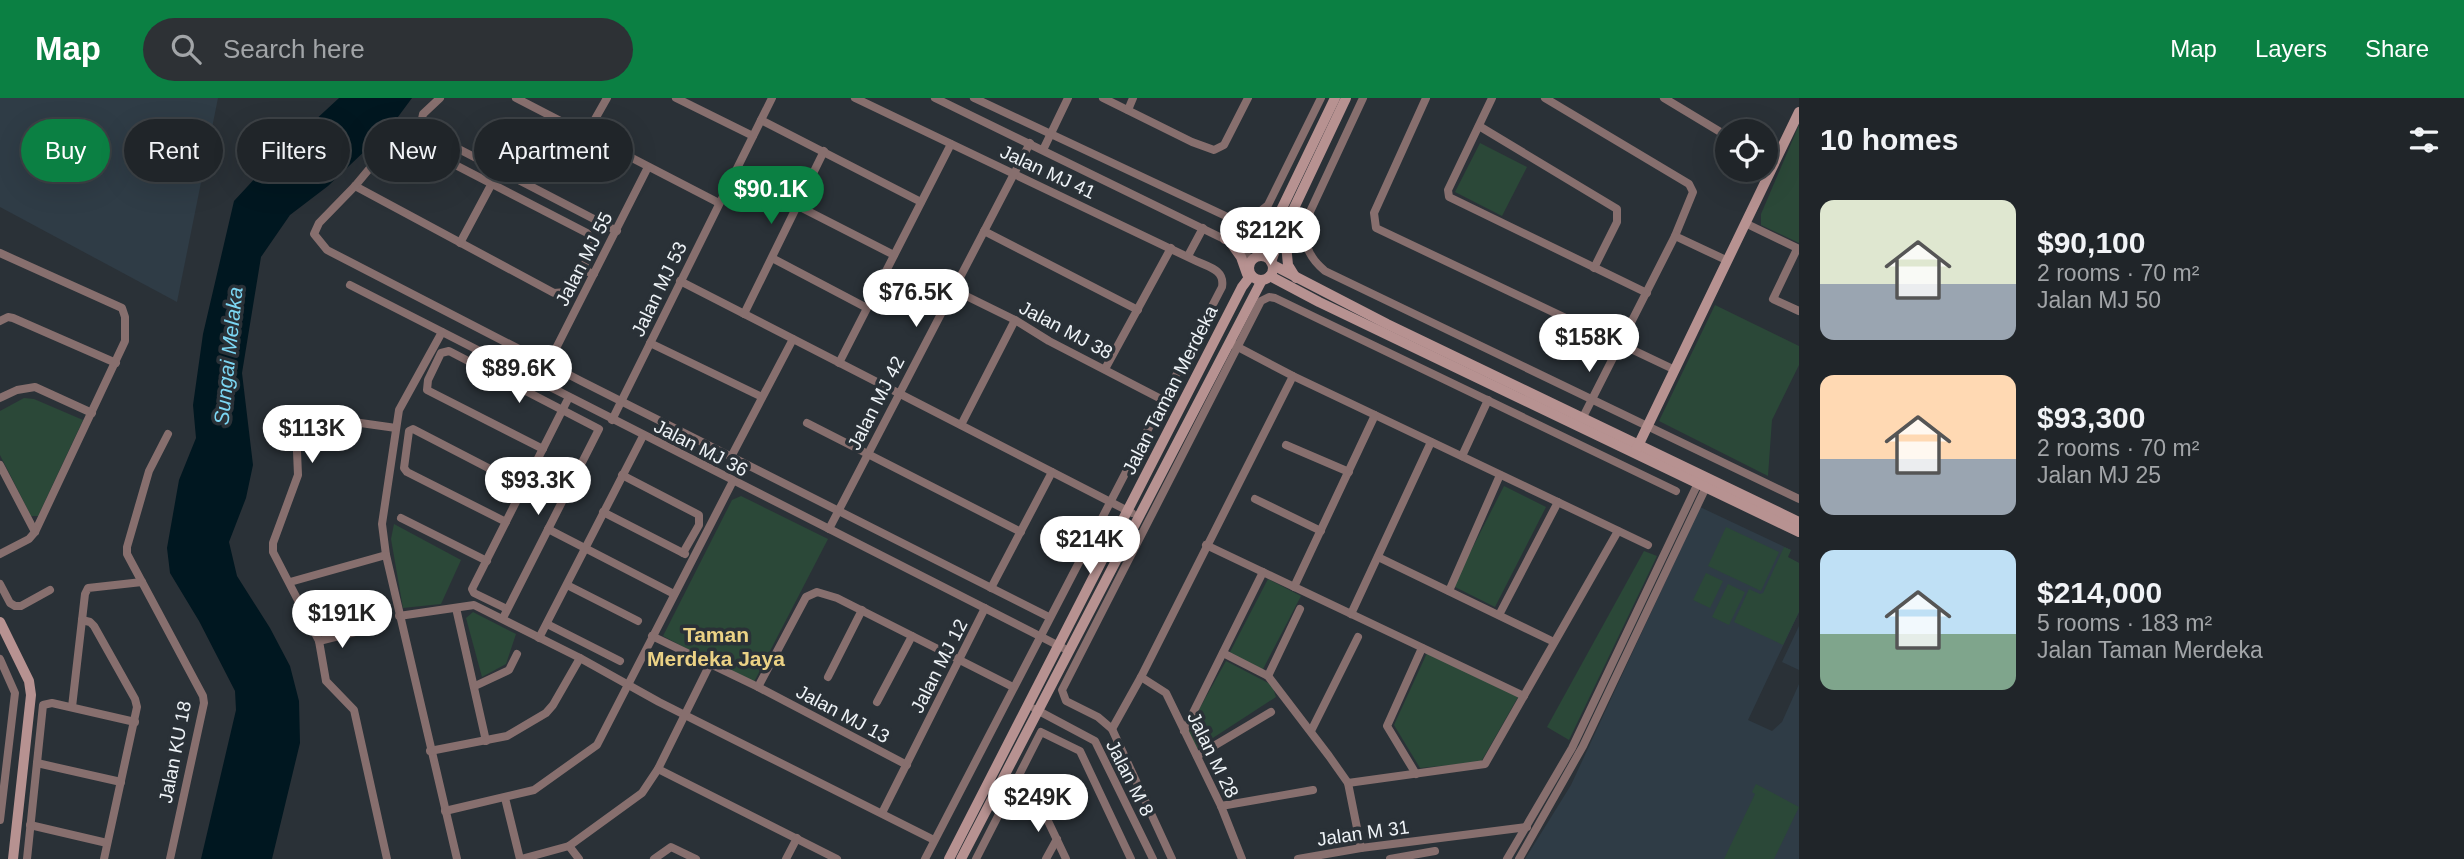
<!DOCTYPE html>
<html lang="en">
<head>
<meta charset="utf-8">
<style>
  :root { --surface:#202529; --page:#2d3135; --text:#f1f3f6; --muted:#a2a5a8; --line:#3d4246; --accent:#0b8043 }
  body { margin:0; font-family:Helvetica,sans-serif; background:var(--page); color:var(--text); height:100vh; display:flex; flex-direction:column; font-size:26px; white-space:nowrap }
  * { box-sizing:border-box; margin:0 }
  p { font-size:23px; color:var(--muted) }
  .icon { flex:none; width:38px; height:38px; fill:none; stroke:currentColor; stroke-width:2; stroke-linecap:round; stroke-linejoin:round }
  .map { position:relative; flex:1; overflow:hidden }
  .side { display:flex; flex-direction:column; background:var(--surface); width:665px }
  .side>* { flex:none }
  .banner { position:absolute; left:21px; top:21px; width:665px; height:63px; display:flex; gap:14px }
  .tools { position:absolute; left:1715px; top:21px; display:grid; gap:14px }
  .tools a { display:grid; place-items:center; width:63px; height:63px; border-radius:50%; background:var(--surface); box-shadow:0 7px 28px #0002,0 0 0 2px var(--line); font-size:35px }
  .price { position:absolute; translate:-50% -60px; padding:0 16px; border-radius:24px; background:#fff; color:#222; font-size:23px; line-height:46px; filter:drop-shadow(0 2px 4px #0008) }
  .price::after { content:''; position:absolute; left:50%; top:42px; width:21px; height:16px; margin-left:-10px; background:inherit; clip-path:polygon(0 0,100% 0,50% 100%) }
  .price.active { background:var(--accent); color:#fff }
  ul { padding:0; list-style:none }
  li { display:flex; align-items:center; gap:21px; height:175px; padding:0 21px }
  li span { display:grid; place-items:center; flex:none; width:196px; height:140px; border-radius:14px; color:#555 }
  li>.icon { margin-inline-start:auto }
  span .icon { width:84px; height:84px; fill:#fffc; stroke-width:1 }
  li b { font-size:30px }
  h2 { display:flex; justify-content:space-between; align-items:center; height:84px; padding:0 21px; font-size:30px }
  .tag { padding:0 24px; border-radius:32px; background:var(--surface); box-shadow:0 7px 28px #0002,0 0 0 2px var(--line); font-size:24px; line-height:63px }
  .tag.active { background:var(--accent); color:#fff }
  header { display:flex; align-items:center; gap:42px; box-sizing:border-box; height:98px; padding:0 35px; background:var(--accent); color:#fff }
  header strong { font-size:33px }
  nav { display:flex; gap:38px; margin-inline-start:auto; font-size:24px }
  .search { width:490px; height:63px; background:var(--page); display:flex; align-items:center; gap:18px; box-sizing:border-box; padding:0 24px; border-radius:38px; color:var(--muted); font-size:26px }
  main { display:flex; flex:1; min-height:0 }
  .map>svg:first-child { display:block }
</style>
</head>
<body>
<header>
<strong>Map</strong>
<div class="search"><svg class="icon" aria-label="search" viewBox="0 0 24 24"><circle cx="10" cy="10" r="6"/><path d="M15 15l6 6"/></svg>Search here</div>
<nav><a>Map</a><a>Layers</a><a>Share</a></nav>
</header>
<main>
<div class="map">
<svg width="1799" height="761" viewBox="0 0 1799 761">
  <rect width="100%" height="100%" fill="#2a3137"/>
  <!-- built -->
  <g fill="#2f3c46">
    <path d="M0,0H218L177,204L0,109Z"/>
    <path d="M1700,409L1791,452L1787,459L1799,465V514L1748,622L1772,633L1782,624L1799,586V761H1525L1571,687Z"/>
    <path d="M1799,528V572L1782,564Z"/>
  </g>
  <!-- green -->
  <g fill="#2b4838">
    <path d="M1799,27V145L1761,127V116Z"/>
    <path d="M1480,45L1527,69L1502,118L1455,94Z"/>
    <path d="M1715,207L1799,248V267L1772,322L1768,378L1659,323Z"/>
    <path d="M24,300L34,301L83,322L38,418H31L0,357V313Z"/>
    <path d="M1504,388L1546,409L1495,509L1453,488Z"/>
    <path d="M741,398L828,441L753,586L663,538L732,402Z"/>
    <path d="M394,426L461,462L441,506L403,510L391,441Z"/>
    <path d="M1726,429L1779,454L1761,493L1708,468Z"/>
    <path d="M1784,449L1791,452L1788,459L1799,465V514L1783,547L1734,524L1749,491L1760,496L1763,495Z"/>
    <path d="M1644,453L1657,458L1569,642L1547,629Z"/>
    <path d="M1706,475L1723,483L1710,510L1693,502Z"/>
    <path d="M1268,481L1301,498L1262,573L1229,556Z"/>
    <path d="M1728,486L1745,494L1729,527L1712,519Z"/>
    <path d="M473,514L516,536L506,566L482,579L466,520Z"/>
    <path d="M1427,555L1518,599L1481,664L1420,670L1394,627Z"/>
    <path d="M1226,563L1272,587L1276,599L1196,651L1187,633Z"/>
    <path d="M1756,686L1799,709L1774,761H1724L1755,696L1752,694Z"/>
  </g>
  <!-- water -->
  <path fill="#001720" d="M339,0H412L392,27L328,88L290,117L261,159L242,275L253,367L246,400L229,444L237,478L270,530L290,568L299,603L300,645L272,761H201L236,612L235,593L199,523L170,475L167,450L179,382L196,340L193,307L203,236L234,103L273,61Z"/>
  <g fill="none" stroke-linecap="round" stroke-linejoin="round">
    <!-- street -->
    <g stroke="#876f6e" stroke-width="8">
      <path d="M440,0L423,16L420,31L617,133"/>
      <path d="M516,0L719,105"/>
      <path d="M676,0L753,38"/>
      <path d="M855,0L1196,163C1209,169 1225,172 1222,189L925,761"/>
      <path d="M935,0L1228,143"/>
      <path d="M974,0L1232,121L1253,119L1268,107L1321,0"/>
      <path d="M1103,0L1192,44L1214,52L1224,47L1248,0"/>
      <path d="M1363,0L1308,118C1302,142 1306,157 1325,173L1799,401"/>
      <path d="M1426,0L1374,115L1376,130L1673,271"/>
      <path d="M1492,0L1448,92L1449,99L1647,195"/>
      <path d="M1545,0L1689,86L1693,94L1675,138L1583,319"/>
      <path d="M1664,0L1727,38"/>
      <path d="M1128,12L1133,0"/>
      <path d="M761,22L921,104"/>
      <path d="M1479,28L1617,111V124L1594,170"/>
      <path d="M586,37L607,0"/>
      <path d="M1043,52L1068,0"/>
      <path d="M355,88L554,195L566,194L583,172"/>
      <path d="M798,108L894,157"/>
      <path d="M1745,125L1799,151"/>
      <path d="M984,133L1138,212"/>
      <path d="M1675,138L1726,162"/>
      <path d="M460,145L491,87"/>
      <path d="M1238,150L1252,162"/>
      <path d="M1797,151L1773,201L1799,213"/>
      <path d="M0,155L122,210L125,219V243L35,434L29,441L0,456"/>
      <path d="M1188,158L1203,130"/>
      <path d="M772,160L867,210"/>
      <path d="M594,176L583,172L592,144L587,135L411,44L400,42L390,46L355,88L319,125L314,136L327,152L581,283L1049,519"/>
      <path d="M680,183L1132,415"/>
      <path d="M350,187L1069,553"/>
      <path d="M952,191L1015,222L1049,243L1163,302"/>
      <path d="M744,216L824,53"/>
      <path d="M0,223L8,219L13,220L116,265"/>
      <path d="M442,234L399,312L382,426L386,457L457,761"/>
      <path d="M650,245L762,299"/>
      <path d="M1234,247L1293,278L1648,447"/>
      <path d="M839,265L951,46"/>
      <path d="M548,266L648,69"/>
      <path d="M1105,271L1171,150"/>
      <path d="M0,300L17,292L35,289L92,315"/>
      <path d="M612,322L772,0"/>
      <path d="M807,325L1021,434"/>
      <path d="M961,327L1015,222"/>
      <path d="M168,336L149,373L127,449V456L203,598L204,605L170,761"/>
      <path d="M1286,347L1349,374"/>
      <path d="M1462,358L1488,302"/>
      <path d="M731,359L793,241"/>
      <path d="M0,367L35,434"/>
      <path d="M622,377L699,417V427L683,455"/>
      <path d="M1255,401L1321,433"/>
      <path d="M603,414L685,456"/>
      <path d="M401,420L487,463"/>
      <path d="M506,424L407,374L404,370L409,333L413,331L523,388"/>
      <path d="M548,431L674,496"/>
      <path d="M829,431L1030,45"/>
      <path d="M1206,447L1524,598"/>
      <path d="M1378,459L1554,544"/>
      <path d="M290,484L386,457"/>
      <path d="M0,486L10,505L15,508H21L50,492"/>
      <path d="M567,487L638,523"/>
      <path d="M1294,489L1375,317"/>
      <path d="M991,490L1052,374"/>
      <path d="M1449,493L1500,377"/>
      <path d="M456,510L486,643"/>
      <path d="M507,511L474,495L472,491L569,299"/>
      <path d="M1351,516L1431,344"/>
      <path d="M1499,517L1558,404"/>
      <path d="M399,518L474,507L580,560L659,604L934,742"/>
      <path d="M503,520L599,331L449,253L441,255L428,282L427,292L543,351"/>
      <path d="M82,522L90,524L94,528L135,601L137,609L104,761"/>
      <path d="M547,526L620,563"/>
      <path d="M652,538L758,589L907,667"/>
      <path d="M539,540L643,338"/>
      <path d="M319,543L359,533"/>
      <path d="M1223,555L1268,578L1329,658L1348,685L1361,750"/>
      <path d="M0,561L15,595L0,722"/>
      <path d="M1268,578L1300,511"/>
      <path d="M828,579L862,512"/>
      <path d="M1141,579L1166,595L1221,708L1242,761"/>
      <path d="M475,588L509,572L517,556"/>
      <path d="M758,589L806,499L817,494L837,500L1013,589"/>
      <path d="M877,604L912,538"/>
      <path d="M72,609L85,496L88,490L142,484"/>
      <path d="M1035,611L1095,643L1153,761"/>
      <path d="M1112,631L1141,579L1293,278"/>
      <path d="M1184,633L1263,474"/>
      <path d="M1311,633L1358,539"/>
      <path d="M430,653L507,638L546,615L553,607L580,560"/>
      <path d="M1197,658L1271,614"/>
      <path d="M37,665L121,684"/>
      <path d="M658,671L837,761"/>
      <path d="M1416,676L1387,628L1422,550"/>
      <path d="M1012,683L1034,696L1038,702L1066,761"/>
      <path d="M1348,685L1485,666L1618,433"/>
      <path d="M505,700L520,761"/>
      <path d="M1221,708L1313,692"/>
      <path d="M445,713L534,692L597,647L733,383"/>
      <path d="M882,715L985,510"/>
      <path d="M30,727L107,745"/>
      <path d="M569,748L579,761"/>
      <path d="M27,761L43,607L52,605L135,624"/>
      <path d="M387,761L354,612L326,583L319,543L273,454V445L298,377L296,330L302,321L311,318L396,330"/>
      <path d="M521,761L569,748L642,695L658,671L710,566"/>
      <path d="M654,761L671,749L696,761"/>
      <path d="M786,761L797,740"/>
      <path d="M976,761L1041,634L1080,653L1131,761"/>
      <path d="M1046,761L1057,741"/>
      <path d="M1172,761L1112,631L1098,619L1066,603L1062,592L1261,203L1269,199L1275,200L1676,393"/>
      <path d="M1298,761L1361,750L1527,729"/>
      <path d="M1390,761L1435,753"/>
      <path d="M1507,761L1572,650L1699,383"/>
      <path d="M1519,761L1583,648L1707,387"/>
    </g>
    <!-- secondary -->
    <g stroke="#b79291" stroke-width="10">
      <path d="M1285,136L1288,167L1296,180"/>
      <path d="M1225,141C1243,142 1261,140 1274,126"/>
      <path d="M1231,145L1241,159L1247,176"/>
      <circle cx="1261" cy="170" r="12"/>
      <path d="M1259,158L1335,0"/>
      <path d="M1271,164L1278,144L1346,0"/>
      <path d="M1273,167L1387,226L1799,424"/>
      <path d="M1270,178L1319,204L1799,434"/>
      <path d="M1636,352L1799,14"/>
      <path d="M0,524L29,583L31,597L13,761"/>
      <path d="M949,761L1242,189L1251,177"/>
      <path d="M961,761L1262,182"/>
    </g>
  </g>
  <g text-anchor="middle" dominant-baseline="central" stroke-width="7" stroke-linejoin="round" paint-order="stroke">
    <!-- street labels -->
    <g font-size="19" fill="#eef3f7" stroke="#2a3137">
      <text transform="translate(1048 74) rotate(25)">Jalan MJ 41</text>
      <text transform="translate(584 161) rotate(-63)">Jalan MJ 55</text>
      <text transform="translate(659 191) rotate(-64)">Jalan MJ 53</text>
      <text transform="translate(1066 232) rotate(28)">Jalan MJ 38</text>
      <text transform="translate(1170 292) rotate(-63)">Jalan Taman Merdeka</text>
      <text transform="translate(876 305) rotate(-63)">Jalan MJ 42</text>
      <text transform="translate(701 350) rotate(27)">Jalan MJ 36</text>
      <text transform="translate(939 568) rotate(-63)">Jalan MJ 12</text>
      <text transform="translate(843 616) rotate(28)">Jalan MJ 13</text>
      <text transform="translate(175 654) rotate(-79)">Jalan KU 18</text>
      <text transform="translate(1213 657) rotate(64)">Jalan M 28</text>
      <text transform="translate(1130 680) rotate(63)">Jalan M 8</text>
      <text transform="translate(1363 735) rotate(-8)">Jalan M 31</text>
    </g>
    <!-- water labels -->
    <g font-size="21" font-style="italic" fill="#7cd7f4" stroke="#2a3137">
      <text transform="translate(228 258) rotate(-84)">Sungai Melaka</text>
    </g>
    <!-- neighbourhood labels -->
    <g font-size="21" font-weight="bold" fill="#ebd285" stroke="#2a3137">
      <text x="716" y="536">Taman<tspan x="716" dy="24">Merdeka Jaya</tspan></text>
    </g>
  </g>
</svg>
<div class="tools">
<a><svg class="icon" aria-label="locate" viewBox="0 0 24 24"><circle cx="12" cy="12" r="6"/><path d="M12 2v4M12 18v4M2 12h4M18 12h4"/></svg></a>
</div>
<b class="price active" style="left:771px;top:128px">$90.1K</b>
<b class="price" style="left:1270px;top:169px">$212K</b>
<b class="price" style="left:916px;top:231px">$76.5K</b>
<b class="price" style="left:1589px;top:276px">$158K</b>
<b class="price" style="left:519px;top:307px">$89.6K</b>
<b class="price" style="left:312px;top:367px">$113K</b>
<b class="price" style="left:538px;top:419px">$93.3K</b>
<b class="price" style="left:1090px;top:478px">$214K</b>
<b class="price" style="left:342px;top:552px">$191K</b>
<b class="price" style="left:1038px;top:736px">$249K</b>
<div class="banner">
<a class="tag active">Buy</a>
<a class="tag">Rent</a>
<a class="tag">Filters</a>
<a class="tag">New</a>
<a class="tag">Apartment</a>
</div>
</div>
<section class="side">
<h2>10 homes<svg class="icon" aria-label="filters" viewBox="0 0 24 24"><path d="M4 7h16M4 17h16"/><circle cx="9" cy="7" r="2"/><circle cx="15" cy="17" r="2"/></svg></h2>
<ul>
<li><span style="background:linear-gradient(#dfe7d0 60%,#9aa5b1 0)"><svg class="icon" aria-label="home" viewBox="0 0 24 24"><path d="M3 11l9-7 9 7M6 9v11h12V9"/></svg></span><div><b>$90,100</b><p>2 rooms · 70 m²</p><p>Jalan MJ 50</p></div></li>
<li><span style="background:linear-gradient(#ffd9b3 60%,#9aa5b1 0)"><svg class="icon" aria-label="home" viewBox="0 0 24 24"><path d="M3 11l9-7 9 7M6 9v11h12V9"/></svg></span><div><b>$93,300</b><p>2 rooms · 70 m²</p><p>Jalan MJ 25</p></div></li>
<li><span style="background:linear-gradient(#bfe0f5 60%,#7fa58c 0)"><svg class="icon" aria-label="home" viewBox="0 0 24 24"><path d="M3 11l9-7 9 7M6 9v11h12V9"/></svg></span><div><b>$214,000</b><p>5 rooms · 183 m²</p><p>Jalan Taman Merdeka</p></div></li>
</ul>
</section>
</main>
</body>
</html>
